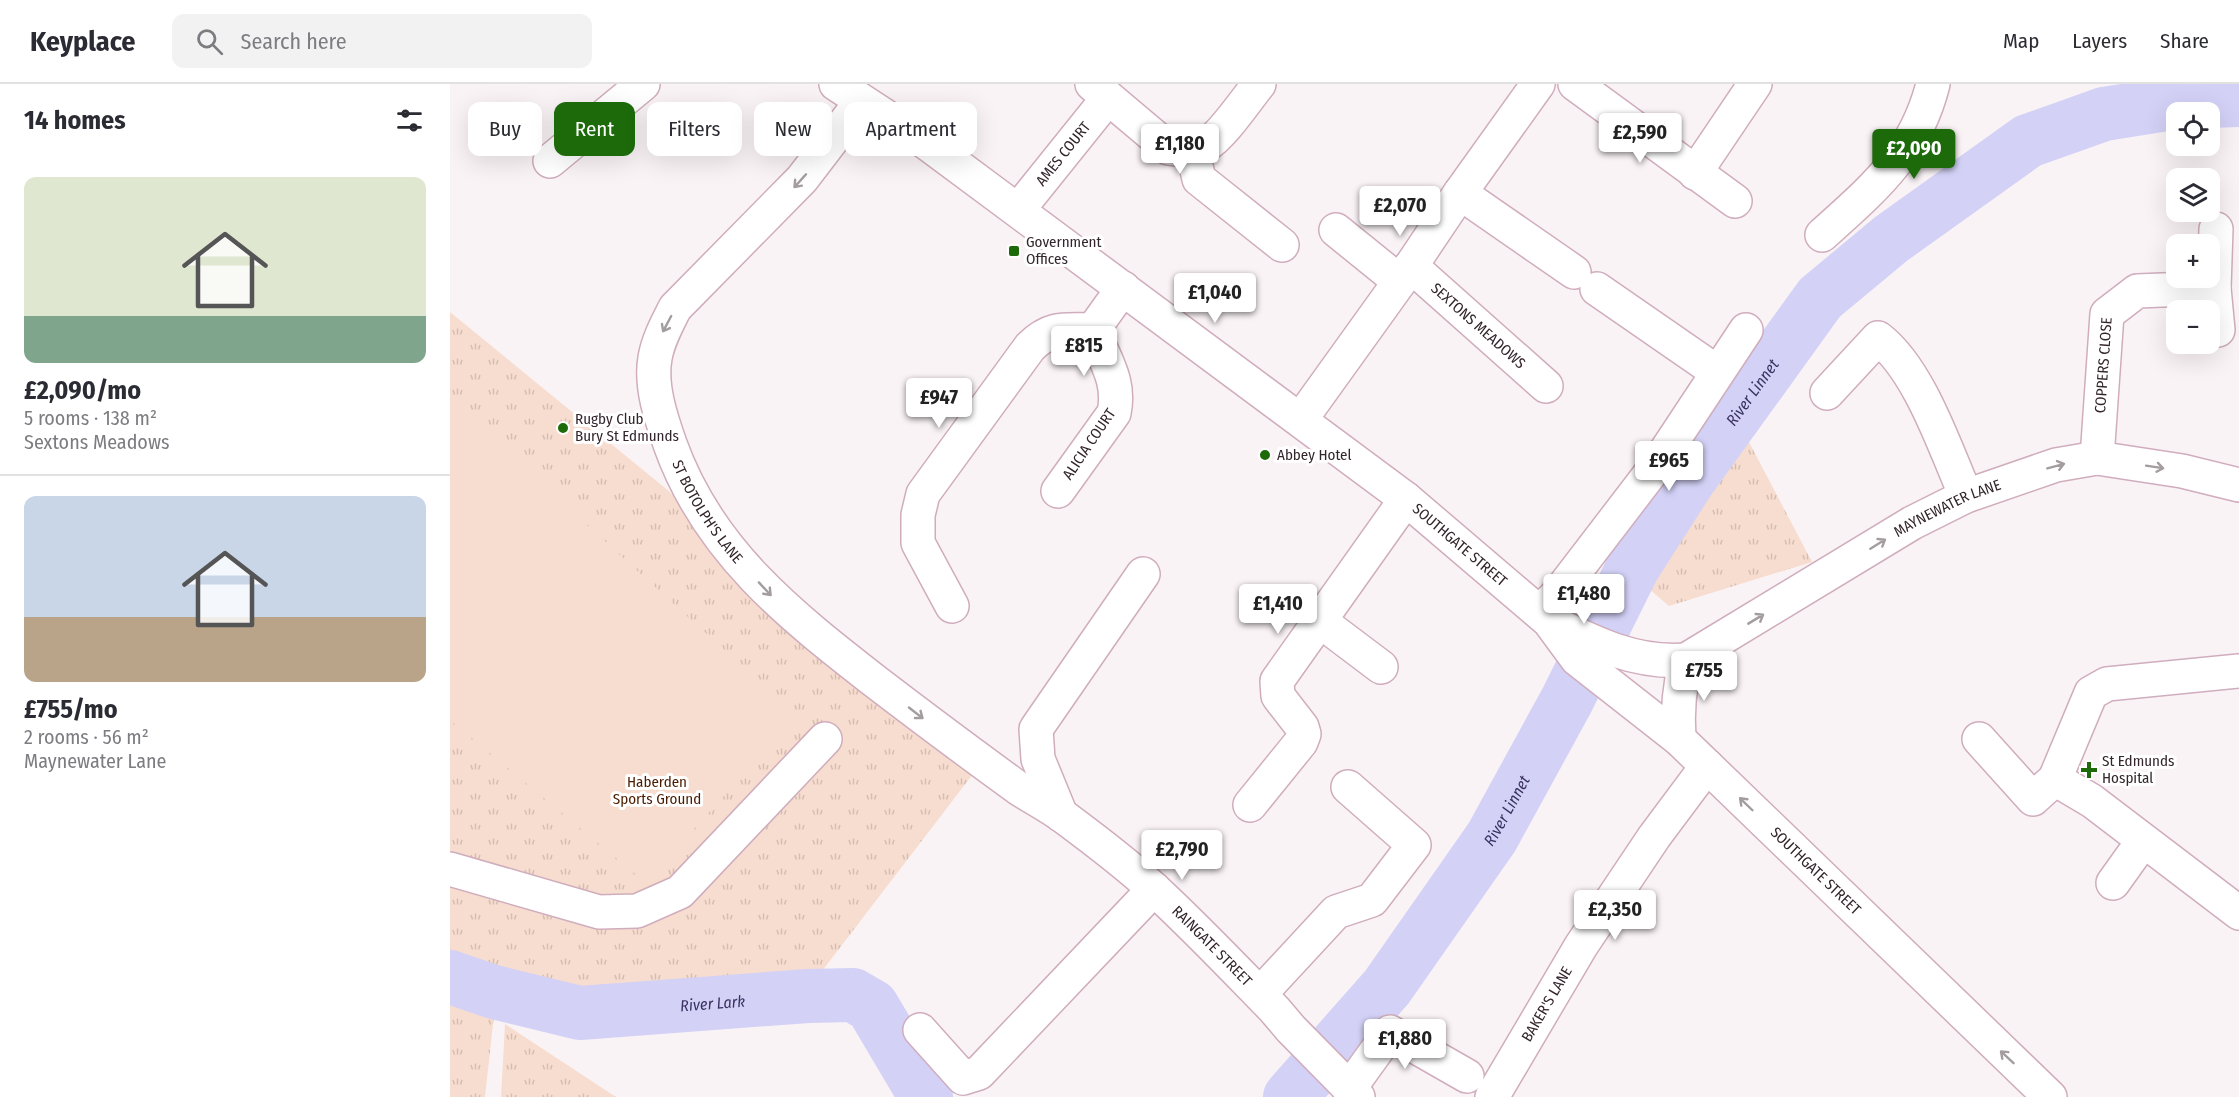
<!DOCTYPE html>
<html lang="en">
<head>
<meta charset="utf-8">
<style>
  :root { --surface:#fff; --page:#f2f2f3; --text:#2b2b33; --muted:#7c7c81; --line:#e1e1e2; --accent:#1c6a09 }
  body { margin:0; font-family:"Fira Sans Condensed",sans-serif; background:var(--page); color:var(--text); height:100vh; display:flex; flex-direction:column; font-size:22px; white-space:nowrap }
  * { box-sizing:border-box; margin:0 }
  p { font-size:20px; color:var(--muted) }
  .icon { flex:none; width:33px; height:33px; fill:none; stroke:currentColor; stroke-width:2; stroke-linecap:round; stroke-linejoin:round }
  .map { position:relative; flex:1; overflow:hidden }
  .drawer { display:flex; flex-direction:column; background:var(--surface); width:450px }
  .drawer>* { flex:none }
  .banner { position:absolute; left:18px; top:18px; width:570px; height:54px; display:flex; gap:12px }
  .buttons { position:absolute; left:1716px; top:18px; display:grid; gap:12px }
  .buttons a { display:grid; place-items:center; width:54px; height:54px; border-radius:12px; background:var(--surface); box-shadow:0 6px 24px #0002; font-size:30px }
  .price { position:absolute; translate:-50% -51px; padding:0 14px; border-radius:6px; background:#fff; color:#222; font-size:20px; line-height:39px; filter:drop-shadow(0 2px 3px #0008) }
  .price::after { content:''; position:absolute; left:50%; top:36px; width:18px; height:14px; margin-left:-9px; background:inherit; clip-path:polygon(0 0,100% 0,50% 100%) }
  .price.current { background:var(--accent); color:#fff }
  ul { padding:0; list-style:none }
  li { display:grid; align-content:center; gap:12px; height:318px; padding:0 24px }
  li+li { border-top:2px solid var(--line) }
  li span { display:grid; place-items:center; height:186px; border-radius:12px; color:#555 }
  li>.icon { margin-inline-start:auto }
  span .icon { width:108px; height:108px; fill:#fffc; stroke-width:1 }
  li b { font-size:26px }
  h2 { display:flex; justify-content:space-between; align-items:center; height:72px; padding:0 24px; font-size:26px }
  .chip { padding:0 21px; border-radius:12px; background:var(--surface); box-shadow:0 6px 24px #0002; font-size:21px; line-height:54px }
  .chip.current { background:var(--accent); color:#fff }
  header { display:flex; align-items:center; gap:36px; box-sizing:border-box; height:84px; padding:0 30px; background:var(--surface); border-bottom:2px solid var(--line) }
  header strong { font-size:28px }
  nav { display:flex; gap:33px; margin-inline-start:auto; font-size:21px }
  .search { width:420px; height:54px; background:var(--page); display:flex; align-items:center; gap:15px; box-sizing:border-box; padding:0 21px; border-radius:12px; color:var(--muted); font-size:22px }
  main { display:flex; flex:1; min-height:0 }
  .map>svg:first-child { display:block }
</style>
</head>
<body>
<header>
<strong>Keyplace</strong>
<div class="search"><svg class="icon" aria-label="search" viewBox="0 0 24 24"><circle cx="10" cy="10" r="6"/><path d="M15 15l6 6"/></svg>Search here</div>
<nav><a>Map</a><a>Layers</a><a>Share</a></nav>
</header>
<main>
<section class="drawer">
<h2>14 homes<svg class="icon" aria-label="filters" viewBox="0 0 24 24"><path d="M4 7h16M4 17h16"/><circle cx="9" cy="7" r="2"/><circle cx="15" cy="17" r="2"/></svg></h2>
<ul>
<li><span style="background:linear-gradient(#dfe7d0 75%,#7fa58c 0)"><svg class="icon" aria-label="home" viewBox="0 0 24 24"><path d="M3 11l9-7 9 7M6 9v11h12V9"/></svg></span><div><b>£2,090/mo</b><p>5 rooms · 138 m²</p><p>Sextons Meadows</p></div></li>
<li><span style="background:linear-gradient(#c9d6e8 65%,#b9a48a 0)"><svg class="icon" aria-label="home" viewBox="0 0 24 24"><path d="M3 11l9-7 9 7M6 9v11h12V9"/></svg></span><div><b>£755/mo</b><p>2 rooms · 56 m²</p><p>Maynewater Lane</p></div></li>
</ul>
</section>
<div class="map">
<svg width="1789" height="1013" viewBox="0 0 1789 1013">
  <defs>
    <pattern id="park-tufts" width="24" height="20" patternUnits="userSpaceOnUse" patternTransform="scale(1.5)"><rect width="24" height="20" fill="#f7ddcf"/><path d="M3 7l-1-3M5 7V3M7 7l1-3M15 17l-1-3M17 17v-4M19 17l1-3" fill="none" stroke="#d4beb2"/></pattern>
  </defs>
  <rect width="100%" height="100%" fill="#faf3f6"/>
  <!-- park -->
  <g fill="url(#park-tufts)">
    <path d="M0,228L220,408L324,534L523,690L356,908L125,917L0,878Z"/>
    <path d="M1289,339L1362,478L1219,522L1185,493L1239,404Z"/>
    <path d="M0,905L45,922L35,1013H0Z"/>
    <path d="M55,940L166,1013H51Z"/>
  </g>
  <!-- pitch -->
  <path fill="#f7ddcf" d="M6,322L346,631L196,799L0,636V330Z"/>
  <g fill="none" stroke-linecap="round" stroke-linejoin="round">
    <!-- river -->
    <g stroke="#d3d1f6" stroke-width="54">
      <path id="s1" d="M0,893L44,908L130,929L358,912L403,911L422,922L476,1013"/>
      <path id="s2" d="M840,1013L937,903L1042,753L1117,616L1183,483L1238,397L1370,214L1441,155L1578,57L1654,30L1729,18L1789,16"/>
    </g>
    <defs>
      <g id="minor">
        <path id="s3" d="M386,0L478,60L956,415L1099,537L1127,575L1229,655L1600,1013"/>
        <path d="M642,0L718,64C730,66 745,67 756,61C772,52 796,16 809,0"/>
        <path d="M1125,0L1285,117"/>
        <path id="s4" d="M411,18L352,95L225,224C217,240 208,256 205,274C200,302 211,334 220,360C258,467 340,531 426,598C473,634 520,669 568,704C583,714 599,722 614,733C645,756 677,780 706,807C746,844 785,885 824,925L841,945L908,1013"/>
        <path d="M742,65L749,95L832,161"/>
        <path d="M100,77L193,0"/>
        <path d="M1245,89L1305,0"/>
        <path d="M1010,109L1124,188"/>
        <path id="s5" d="M568,126L658,14"/>
        <path d="M1766,145L1764,204L1768,246"/>
        <path d="M886,146L949,197"/>
        <path d="M1372,151C1424,104 1465,71 1483,0"/>
        <path id="s6" d="M961,182L1096,302"/>
        <path d="M1147,205L1267,288"/>
        <path d="M1377,309L1428,254C1469,285 1495,364 1516,412"/>
        <path d="M851,335L961,182L1010,109L1088,0"/>
        <path id="s7" d="M1647,374L1657,230L1687,207L1764,204"/>
        <path d="M608,407L664,329C671,296 654,276 643,246L673,204"/>
        <path d="M502,522L468,459V431L473,410L580,263C601,242 615,246 643,246"/>
        <path d="M1089,528L1108,510L1206,382L1296,246"/>
        <path d="M870,537L931,583"/>
        <path id="s8" d="M1102,538C1145,560 1187,580 1236,576L1462,439L1516,412L1606,381L1647,374L1732,387L1789,401"/>
        <path d="M1789,587L1657,600L1641,609L1605,695L1642,717L1789,829"/>
        <path d="M1229,655C1227,628 1229,603 1236,576"/>
        <path d="M1529,655L1583,715L1605,695"/>
        <path d="M800,721L851,658L854,650L852,643L828,612L827,597L956,415"/>
        <path d="M611,731L588,675L586,645L693,490"/>
        <path d="M0,785L149,828L187,827L230,808L375,655"/>
        <path d="M1663,799L1693,757"/>
        <path d="M810,910L886,828L922,816L964,761L898,703"/>
        <path d="M470,946L513,994L529,989L704,805"/>
        <path d="M899,1005L940,948L1017,992"/>
        <path id="s9" d="M1042,1013L1131,862L1204,753L1257,682"/>
      </g>
    </defs>
    <!-- minor casing -->
    <use href="#minor" stroke="#d0adbd" stroke-width="36"/>
    <!-- minor -->
    <use href="#minor" stroke="#fff" stroke-width="33"/>
  </g>
  <!-- one-way arrows -->
  <defs><path id="oneway-shaft" d="M-6 0H5M1.5-3L5.5 0L1.5 3" fill="none" stroke-width="1.6" stroke-linecap="round" stroke-linejoin="round" transform="scale(1.5)"/></defs>
  <g stroke="#a39da0">
    <use href="#oneway-shaft" transform="translate(350 97) rotate(132)"/>
    <use href="#oneway-shaft" transform="translate(217 240) rotate(118)"/>
    <use href="#oneway-shaft" transform="translate(1606 382) rotate(-15)"/>
    <use href="#oneway-shaft" transform="translate(1705 383) rotate(9)"/>
    <use href="#oneway-shaft" transform="translate(1428 460) rotate(-32)"/>
    <use href="#oneway-shaft" transform="translate(315 505) rotate(47)"/>
    <use href="#oneway-shaft" transform="translate(1306 535) rotate(-31)"/>
    <use href="#oneway-shaft" transform="translate(466 629) rotate(38)"/>
    <use href="#oneway-shaft" transform="translate(1296 720) rotate(-136)"/>
    <use href="#oneway-shaft" transform="translate(1557 973) rotate(-137)"/>
  </g>
  <!-- markers -->
  <g fill="#1c6a09" stroke="#fff" stroke-width="2">
    <rect x="558" y="161" width="12" height="12" rx="3"/>
    <circle cx="113" cy="344" r="6"/>
    <circle cx="815" cy="371" r="6"/>
    <path d="M1636 677h6v6h6v6h-6v6h-6v-6h-6v-6h6z"/>
  </g>
  <g text-anchor="middle" dominant-baseline="central" stroke-width="6" stroke-linejoin="round" paint-order="stroke">
    <!-- street labels -->
    <g font-size="15" fill="#33252c" stroke="#fff">
      <text stroke="none"><textPath href="#s5" startOffset="72">AMES COURT</textPath></text>
      <text stroke="none"><textPath href="#s6" startOffset="90">SEXTONS MEADOWS</textPath></text>
      <text stroke="none"><textPath href="#s7" startOffset="93">COPPERS CLOSE</textPath></text>
      <text transform="translate(639 360) rotate(-56)">ALICIA COURT</text>
      <text stroke="none"><textPath href="#s4" startOffset="498">ST BOTOLPH'S LANE</textPath></text>
      <text stroke="none"><textPath href="#s8" startOffset="444">MAYNEWATER LANE</textPath></text>
      <text stroke="none"><textPath href="#s3" startOffset="776">SOUTHGATE STREET</textPath></text>
      <text stroke="none"><textPath href="#s3" startOffset="1260">SOUTHGATE STREET</textPath></text>
      <text stroke="none"><textPath href="#s4" startOffset="1168">RAINGATE STREET</textPath></text>
      <text stroke="none"><textPath href="#s9" startOffset="108">BAKER'S LANE</textPath></text>
    </g>
    <!-- poi labels -->
    <g font-size="15" fill="#33252c" stroke="#fff" text-anchor="start">
      <text x="576" y="158">Government<tspan x="576" dy="17">Offices</tspan></text>
      <text x="125" y="335">Rugby Club<tspan x="125" dy="17">Bury St Edmunds</tspan></text>
      <text x="827" y="371">Abbey Hotel</text>
      <text x="1652" y="677">St Edmunds<tspan x="1652" dy="17">Hospital</tspan></text>
    </g>
    <!-- park labels -->
    <g font-size="15" fill="#4b1d00" stroke="#fff">
      <text x="207" y="698">Haberden<tspan x="207" dy="17">Sports Ground</tspan></text>
    </g>
    <!-- water labels -->
    <g font-size="16" font-style="italic" fill="#393262" stroke="#fff">
      <text stroke="none"><textPath href="#s2" startOffset="846">River Linnet</textPath></text>
      <text stroke="none"><textPath href="#s2" startOffset="360">River Linnet</textPath></text>
      <text stroke="none"><textPath href="#s1" startOffset="268">River Lark</textPath></text>
    </g>
  </g>
</svg>
<div class="buttons">
<a><svg class="icon" aria-label="locate" viewBox="0 0 24 24"><circle cx="12" cy="12" r="6"/><path d="M12 2v4M12 18v4M2 12h4M18 12h4"/></svg></a>
<a><svg class="icon" aria-label="layers" viewBox="0 0 24 24"><path d="M12 4l9 5-9 5-9-5zM3 14l9 5 9-5"/></svg></a>
<a>+</a>
<a>−</a>
</div>
<b class="price" style="left:1190px;top:80px">£2,590</b>
<b class="price" style="left:730px;top:91px">£1,180</b>
<b class="price current" style="left:1464px;top:96px">£2,090</b>
<b class="price" style="left:950px;top:153px">£2,070</b>
<b class="price" style="left:765px;top:240px">£1,040</b>
<b class="price" style="left:634px;top:293px">£815</b>
<b class="price" style="left:489px;top:345px">£947</b>
<b class="price" style="left:1219px;top:408px">£965</b>
<b class="price" style="left:1134px;top:541px">£1,480</b>
<b class="price" style="left:828px;top:551px">£1,410</b>
<b class="price" style="left:1254px;top:618px">£755</b>
<b class="price" style="left:732px;top:797px">£2,790</b>
<b class="price" style="left:1165px;top:857px">£2,350</b>
<b class="price" style="left:955px;top:986px">£1,880</b>
<div class="banner">
<a class="chip">Buy</a>
<a class="chip current">Rent</a>
<a class="chip">Filters</a>
<a class="chip">New</a>
<a class="chip">Apartment</a>
</div>
</div>
</main>
</body>
</html>
